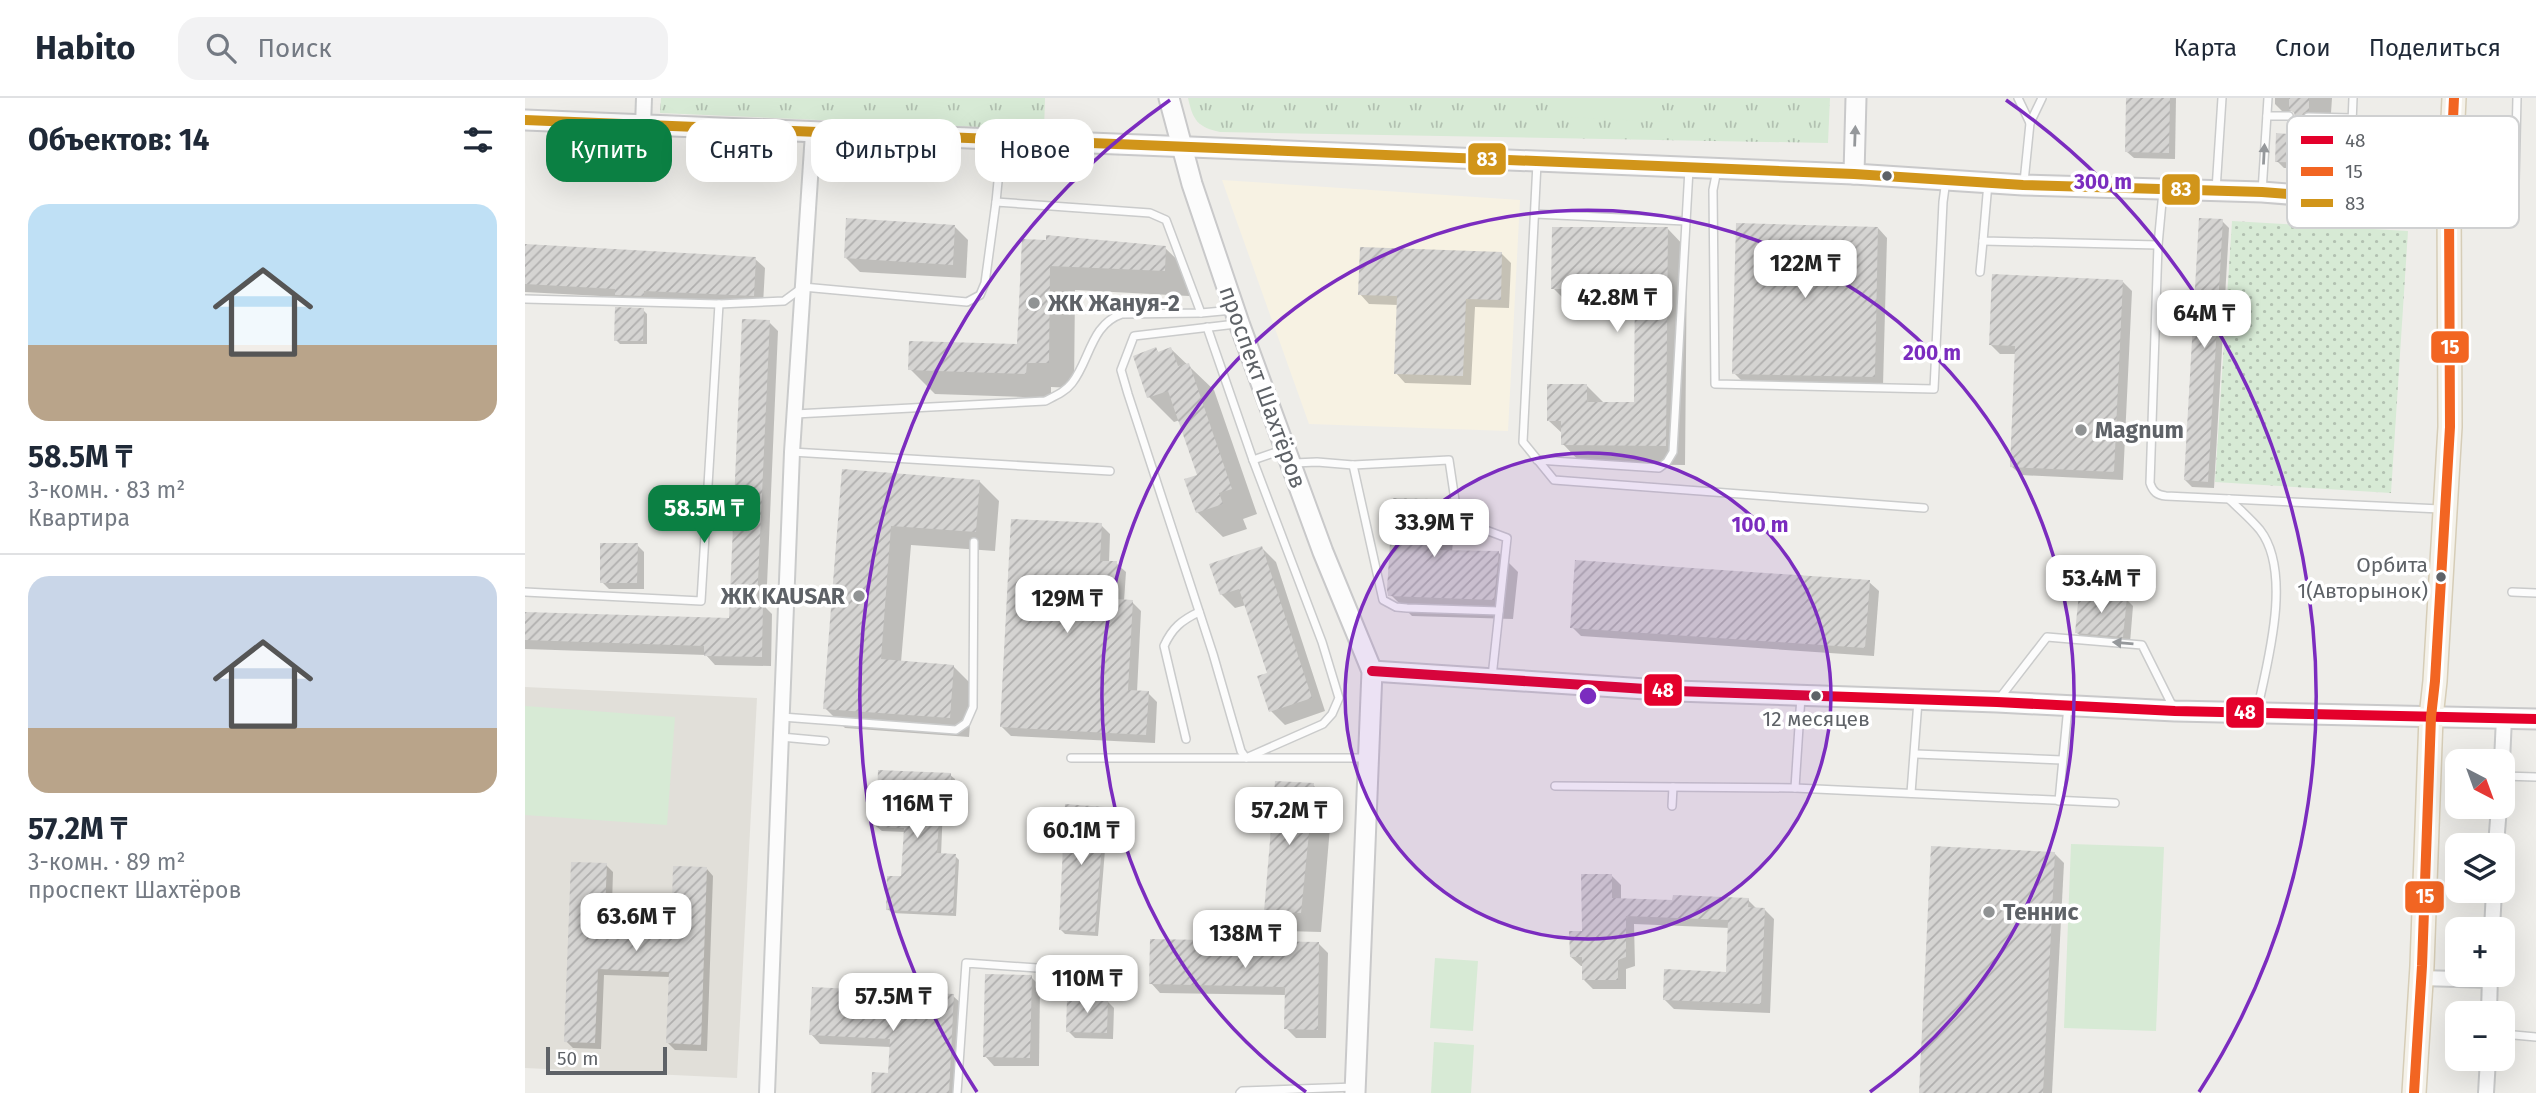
<!DOCTYPE html>
<html lang="ru">
<head>
<meta charset="utf-8">
<style>
  :root { --surface:#fff; --page:#f2f2f3; --text:#1f2937; --muted:#747a83; --line:#e0e1e3; --accent:#0b8043 }
  body { margin:0; font-family:"Fira Sans",sans-serif; background:var(--page); color:var(--text); height:100vh; display:flex; flex-direction:column; font-size:26px; white-space:nowrap }
  * { box-sizing:border-box; margin:0 }
  p { font-size:23px; color:var(--muted) }
  .icon { flex:none; width:38px; height:38px; fill:none; stroke:currentColor; stroke-width:2; stroke-linecap:round; stroke-linejoin:round }
  .map { position:relative; flex:1; overflow:hidden }
  .sheet { display:flex; flex-direction:column; background:var(--surface); width:525px }
  .sheet>* { flex:none }
  .guide { position:absolute; left:21px; top:21px; width:665px; height:63px; display:flex; gap:14px }
  .needle { width:46px; rotate:139deg }
  .buttons { position:absolute; left:1920px; top:651px; display:grid; gap:14px }
  .buttons a { display:grid; place-items:center; width:70px; height:70px; border-radius:14px; background:var(--surface); box-shadow:0 7px 28px #0002; font-size:35px }
  .scale { position:absolute; left:21px; bottom:18px; width:121px; box-sizing:border-box; padding-left:7px; border:4px solid #5e6267; border-top:0; font-size:19px; line-height:24px; white-space:nowrap; color:#5e6267; -webkit-text-stroke:5px #fff; paint-order:stroke }
  .price { position:absolute; translate:-50% -60px; padding:0 16px; border-radius:14px; background:#fff; color:#222; font-size:23px; line-height:46px; filter:drop-shadow(0 2px 4px #0008) }
  .price::after { content:''; position:absolute; left:50%; top:42px; width:21px; height:16px; margin-left:-10px; background:inherit; clip-path:polygon(0 0,100% 0,50% 100%) }
  .price.selected { background:var(--accent); color:#fff }
  ul { padding:0; list-style:none }
  li { display:grid; align-content:center; gap:14px; height:371px; padding:0 28px }
  li+li { border-top:2px solid var(--line) }
  li span { display:grid; place-items:center; height:217px; border-radius:21px; color:#555 }
  li>.icon { margin-inline-start:auto }
  span .icon { width:126px; height:126px; fill:#fffc; stroke-width:1 }
  li b { font-size:30px }
  h2 { display:flex; justify-content:space-between; align-items:center; height:84px; padding:0 28px; font-size:30px }
  .tag { padding:0 24px; border-radius:21px; background:var(--surface); box-shadow:0 7px 28px #0002; font-size:24px; line-height:63px }
  .tag.selected { background:var(--accent); color:#fff }
  header { display:flex; align-items:center; gap:42px; box-sizing:border-box; height:98px; padding:0 35px; background:var(--surface); border-bottom:2px solid var(--line) }
  header strong { font-size:33px }
  nav { display:flex; gap:38px; margin-inline-start:auto; font-size:24px }
  .search { width:490px; height:63px; background:var(--page); display:flex; align-items:center; gap:18px; box-sizing:border-box; padding:0 24px; border-radius:21px; color:var(--muted); font-size:26px }
  main { display:flex; flex:1; min-height:0 }
  .map>svg:first-child { display:block }
</style>
</head>
<body>
<header>
<strong>Habito</strong>
<div class="search"><svg class="icon" aria-label="search" viewBox="0 0 24 24"><circle cx="10" cy="10" r="6"/><path d="M15 15l6 6"/></svg>Поиск</div>
<nav><a>Карта</a><a>Слои</a><a>Поделиться</a></nav>
</header>
<main>
<section class="sheet">
<h2>Объектов: 14<svg class="icon" aria-label="filters" viewBox="0 0 24 24"><path d="M4 7h16M4 17h16"/><circle cx="9" cy="7" r="2"/><circle cx="15" cy="17" r="2"/></svg></h2>
<ul>
<li><span style="background:linear-gradient(#bfe0f5 65%,#b9a48a 0)"><svg class="icon" aria-label="home" viewBox="0 0 24 24"><path d="M3 11l9-7 9 7M6 9v11h12V9"/></svg></span><div><b>58.5M ₸</b><p>3-комн. · 83 m²</p><p>Квартира</p></div></li>
<li><span style="background:linear-gradient(#c9d6e8 70%,#b9a48a 0)"><svg class="icon" aria-label="home" viewBox="0 0 24 24"><path d="M3 11l9-7 9 7M6 9v11h12V9"/></svg></span><div><b>57.2M ₸</b><p>3-комн. · 89 m²</p><p>проспект Шахтёров</p></div></li>
</ul>
</section>
<div class="map">
<svg width="2011" height="995" viewBox="0 0 2011 995">
  <defs>
    <pattern id="grass-dots" width="8" height="8" patternUnits="userSpaceOnUse" patternTransform="scale(1.75)"><rect width="8" height="8" fill="#d7ead5"/><path d="M2 2h.1M6 6h.1" fill="none" stroke="#b2c1b1" stroke-width="1.8" stroke-linecap="round"/></pattern>
    <pattern id="park-tufts" width="24" height="20" patternUnits="userSpaceOnUse" patternTransform="scale(1.75)"><rect width="24" height="20" fill="#d7ead5"/><path d="M3 7l-1-3M5 7V3M7 7l1-3M15 17l-1-3M17 17v-4M19 17l1-3" fill="none" stroke="#b2c1b1"/></pattern>
    <pattern id="building-hatch" width="6" height="6" patternUnits="userSpaceOnUse" patternTransform="scale(1.75)"><rect width="6" height="6" fill="#d5d4d2"/><path d="M-1 1l2-2M0 6l6-6M5 7l2-2" fill="none" stroke="#b0afae"/></pattern>
  </defs>
  <rect width="100%" height="100%" fill="#eeede9"/>
  <!-- commercial -->
  <path fill="#f7f2e3" d="M697,82L995,102L983,333L784,326Z"/>
  <!-- education -->
  <path fill="#e1dfd9" d="M0,589L232,600L212,980L0,970Z"/>
  <!-- grass -->
  <path fill="url(#grass-dots)" d="M1707,123L1883,133L1866,395L1690,384Z"/>
  <!-- park -->
  <g fill="url(#park-tufts)">
    <path d="M136,0H520L519,32L135,15Z"/>
    <path d="M663,0H1305L1303,45L695,34C672,29 668,22 663,0Z"/>
  </g>
  <!-- pitch -->
  <g fill="#d7ead5">
    <path d="M1044,0H1137V24L1044,19Z"/>
    <path d="M0,608L150,619L142,727L0,717Z"/>
    <path d="M1546,746L1639,749L1631,933L1539,930Z"/>
    <path d="M910,860L953,863L948,933L905,930Z"/>
    <path d="M909,944L949,947L946,995H906Z"/>
  </g>
  <!-- shadow -->
  <g fill="#0003">
    <path d="M1603,0H1651L1650,61L1609,60L1602,54Z"/>
    <path d="M1750,0H1807L1806,15H1790V20L1783,25L1789,34V38H1796L1803,45L1802,71L1759,70L1752,63L1765,37L1772,17L1767,13H1757L1750,6Z"/>
    <path d="M1697,123L1704,130L1689,390L1667,389L1660,382Z"/>
    <path d="M429,128L443,142L441,180L335,174L321,160Z"/>
    <path d="M1353,130L1362,140L1358,288L1218,284L1209,275Z"/>
    <path d="M1143,131L1162,151L1160,367L1057,366L1038,346V336L1024,323L1062,288L1079,305L1111,306L1112,198L1091,197V210H1048L1028,190Z"/>
    <path d="M522,144L640,150L666,175L664,198L550,192L549,290L526,289V300L410,296L385,271L494,248Z"/>
    <path d="M0,148L230,161L240,170L238,207L101,206L94,199L0,194Z"/>
    <path d="M977,156L986,165L984,210L950,209L946,287L880,285L871,275L873,207L844,206L835,196Z"/>
    <path d="M1598,184L1607,193L1598,382L1496,377L1486,368L1492,256H1475L1465,246Z"/>
    <path d="M118,212L122,216V246H95L91,242Z"/>
    <path d="M244,224L253,233L241,510L247,516L246,568L190,567L181,557L0,551V516L206,522Z"/>
    <path d="M631,251L634,255L646,251L689,292L732,416L718,421L722,431L698,439L672,414L674,378L655,322L649,324L624,299Z"/>
    <path d="M319,373L454,383L474,403L470,453L386,447L376,564L428,568L448,588L444,639L320,630L300,610Z"/>
    <path d="M910,403L930,422L927,454H973L993,474L988,521L887,518L867,498Z"/>
    <path d="M576,427L585,436L584,465H591L601,474L599,503L607,504L616,513L612,594L623,595L632,604L630,645L486,638L476,628Z"/>
    <path d="M112,447L119,454V491H84L77,484Z"/>
    <path d="M737,450L751,464L800,613L760,627L746,613L744,576L721,507L710,510L696,496Z"/>
    <path d="M1344,484L1354,493L1349,558L1056,538L1047,529Z"/>
    <path d="M1601,501L1608,508L1605,545L1559,541L1552,535Z"/>
    <path d="M425,677L430,681L428,709H418L416,757L430,758L434,762L431,818L367,815L363,811L378,780L380,734L357,733L352,729Z"/>
    <path d="M788,687L807,706L796,834L761,833L741,813Z"/>
    <path d="M579,711L583,715L573,838L540,836L536,832Z"/>
    <path d="M1529,755L1539,765L1527,995H1395Z"/>
    <path d="M81,767L88,774L86,839L147,842L182,771L188,778L182,953L150,952L143,945L146,879L79,877L76,951L48,950L41,943Z"/>
    <path d="M1086,777L1096,787V802H1223L1232,811L1240,812L1249,821L1245,915L1149,911L1139,901L1203,876L1205,830L1109,826L1110,868L1101,871V891H1068L1059,882V868H1056L1046,859Z"/>
    <path d="M794,846L803,855L801,940H771L761,930L762,897L635,895L626,885Z"/>
    <path d="M506,879L515,888L514,968H469L460,958Z"/>
    <path d="M428,898L438,907L433,995H348L365,977L366,949L295,946L286,936Z"/>
    <path d="M582,903L589,910L588,941L550,940L543,933Z"/>
  </g>
  <!-- building -->
  <g fill="url(#building-hatch)">
    <path d="M1601,0H1645L1644,55L1600,54Z"/>
    <path d="M1764,0H1784V13L1778,15L1777,20L1783,25V36H1797L1796,65L1750,64L1751,35L1764,36V24L1770,19L1769,14L1764,12Z"/>
    <path d="M321,120L430,127L428,167L319,160Z"/>
    <path d="M1674,120L1698,121L1683,384L1659,382Z"/>
    <path d="M1211,125L1353,129L1350,279L1207,276Z"/>
    <path d="M1027,129H1143L1141,348L1036,347V323H1022V286H1062V304H1109L1110,179L1072,178V191H1026Z"/>
    <path d="M521,137L641,148L640,173L525,168L524,265H502L501,276L383,272L384,243L492,246L497,141L521,142Z"/>
    <path d="M0,146L231,159L229,198L119,193V198L90,197V191L0,186Z"/>
    <path d="M835,149L977,154L976,202L941,201L938,278L869,276L872,198L833,197Z"/>
    <path d="M1467,176L1598,182L1589,374L1485,369L1490,248L1464,247Z"/>
    <path d="M90,209L119,210L118,243H89Z"/>
    <path d="M217,221L245,222L232,505H238L237,559L179,558V548L0,542V514L204,520Z"/>
    <path d="M631,249L633,254L646,249L653,268L664,265L707,391L694,395L698,406L671,415L659,381L672,377L643,293L622,300L608,258Z"/>
    <path d="M317,371L455,382L451,434L366,428L356,561L429,567L425,620L298,611Z"/>
    <path d="M868,400L911,401L906,452L974,453L969,502L863,498L862,491Z"/>
    <path d="M486,421L577,425L575,463H592L590,501L608,502L603,592L624,593L621,637L475,629Z"/>
    <path d="M75,445H113L112,485H75Z"/>
    <path d="M737,448L787,600L744,614L732,578L742,575L714,491L695,497L684,466Z"/>
    <path d="M1050,462L1345,482L1340,550L1045,530Z"/>
    <path d="M1554,495L1602,499L1598,539L1550,535Z"/>
    <path d="M353,672L426,675L425,706L415,705L412,755L431,756L428,815L361,812L362,778H376L379,730L351,729Z"/>
    <path d="M750,683L789,685L776,815L739,814Z"/>
    <path d="M540,706L580,709L570,834L534,832Z"/>
    <path d="M1406,748L1530,754L1518,995H1394Z"/>
    <path d="M46,764L82,765L79,837L146,840L148,768L182,769L176,947L141,945L144,874L73,871L70,945L39,944Z"/>
    <path d="M1056,776H1087V800L1147,802L1148,797L1224,800L1223,809L1240,810L1236,906L1138,902L1139,871L1201,874L1203,822L1101,818V859L1093,862V882H1057V859H1045L1044,833H1057Z"/>
    <path d="M625,841L794,844L793,932L759,931L760,889L624,886Z"/>
    <path d="M460,876L507,877L505,960L458,959Z"/>
    <path d="M287,889L429,896L424,995H346L347,974L363,975L365,941L284,937Z"/>
    <path d="M542,900L583,901L582,935L541,934Z"/>
  </g>
  <g fill="none" stroke-linecap="round" stroke-linejoin="round">
    <defs>
      <g id="service">
        <path d="M1493,0L1505,25"/>
        <path d="M1742,18H1764"/>
        <path d="M1783,19L1827,20"/>
        <path d="M1012,65L998,344L1029,382L1399,410"/>
        <path d="M1192,72L1188,92L1190,286L1409,291L1418,104L1421,82"/>
        <path d="M1990,83L1992,0"/>
        <path d="M1499,84L1505,25L1517,0"/>
        <path d="M1463,85L1458,143L1633,147"/>
        <path d="M1691,92L1697,0"/>
        <path d="M1638,93L1633,147L1625,385C1628,394 1632,397 1641,398L1915,411"/>
        <path d="M1737,94L1743,0"/>
        <path d="M1824,101L1828,0"/>
        <path d="M471,104L477,42"/>
        <path d="M1929,105L1966,107"/>
        <path d="M1010,116L1160,123"/>
        <path d="M1455,174L1458,143"/>
        <path d="M0,201L194,206L259,203L278,189L442,204L455,197L460,185L471,104L625,115L641,122L676,215"/>
        <path d="M711,226L609,238L596,272L603,296L688,556L716,653L721,660H843"/>
        <path d="M270,316L520,303C530,298 540,294 547,285C565,262 566,226 597,216L676,215L708,212"/>
        <path d="M267,354L585,373"/>
        <path d="M728,362L757,352"/>
        <path d="M1012,362L1134,370L1142,364L1148,354L1164,71"/>
        <path d="M769,365L792,364L828,367L924,362L931,409L942,425L982,440L967,579"/>
        <path d="M828,367L858,502L871,509L882,510L974,513"/>
        <path d="M1704,401C1714,411 1726,421 1735,432C1768,475 1742,566 1732,613"/>
        <path d="M0,494L176,503L194,206"/>
        <path d="M1987,494L2011,495"/>
        <path d="M1474,601L1522,539L1617,547L1648,609"/>
        <path d="M257,619L431,632L441,625L448,609L449,444"/>
        <path d="M256,639L300,643"/>
        <path d="M661,641L639,548C647,530 657,522 674,514"/>
        <path d="M1391,656L1537,662"/>
        <path d="M546,660H721L798,626L807,616L814,600L797,544L728,362L682,229"/>
        <path d="M1978,678L2011,679"/>
        <path d="M1030,688L1270,690L1590,705"/>
        <path d="M1270,690L1276,598"/>
        <path d="M1386,695L1393,603"/>
        <path d="M1534,703L1543,608"/>
        <path d="M1147,708L1148,689"/>
        <path d="M1978,936L2011,939"/>
        <path d="M432,995L441,865L597,876"/>
        <path d="M715,995L717,993L830,989"/>
      </g>
      <g id="minor">
        <path d="M118,28L119,0"/>
        <path d="M1977,663L1979,620"/>
        <path d="M1971,747L1974,709"/>
        <path d="M1967,831L1969,793"/>
        <path d="M1896,880L1965,882"/>
        <path d="M1964,915L1965,877"/>
        <path d="M242,995L267,354L288,35"/>
        <path d="M1961,995L1963,961"/>
      </g>
      <g id="secondary">
        <path d="M644,0L667,86L714,225L798,454L847,573L830,995"/>
        <path d="M0,22L1329,76L1498,87L1737,94L1824,101L1924,105"/>
        <path d="M1329,76L1331,0"/>
        <path d="M847,573L1151,593L1472,604L1650,613L2011,621"/>
      </g>
      <path id="primary" d="M1889,995L1897,868L1906,619L1910,583L1925,329L1924,105L1929,0"/>
    </defs>
    <!-- service casing -->
    <use href="#service" stroke="#cacbcb" stroke-width="10"/>
    <!-- minor casing -->
    <use href="#minor" stroke="#cacbcb" stroke-width="18"/>
    <!-- secondary casing -->
    <use href="#secondary" stroke="#c9c9ca" stroke-width="23"/>
    <!-- primary casing -->
    <use href="#primary" stroke="#d6cdb7" stroke-width="26"/>
    <!-- service -->
    <use href="#service" stroke="#fcfcfc" stroke-width="7"/>
    <!-- minor -->
    <use href="#minor" stroke="#fcfcfc" stroke-width="14"/>
    <!-- secondary -->
    <use href="#secondary" stroke="#fcfcfc" stroke-width="19"/>
    <!-- primary -->
    <use href="#primary" stroke="#f4f1e9" stroke-width="23"/>
    <defs>
      <path id="bus-1" d="M847,573L1151,593L1472,604L1650,613L2011,621"/>
      <path id="bus-2" d="M1889,995L1897,868L1906,619L1910,583L1925,329L1924,105L1929,0"/>
      <path id="bus-3" d="M0,22L1329,76L1498,87L1737,94L1824,101L1924,105"/>
    </defs>
    <!-- bus-1 casing -->
    <use href="#bus-1" stroke="#fff" stroke-width="16"/>
    <!-- bus-2 casing -->
    <use href="#bus-2" stroke="#fff" stroke-width="16"/>
    <!-- bus-3 casing -->
    <use href="#bus-3" stroke="#fff" stroke-width="16"/>
    <!-- bus-1 -->
    <use href="#bus-1" stroke="#e4002b" stroke-width="10"/>
    <!-- bus-2 -->
    <use href="#bus-2" stroke="#f26522" stroke-width="10"/>
    <!-- bus-3 -->
    <use href="#bus-3" stroke="#d1951a" stroke-width="10"/>
  </g>
  <!-- one-way arrows -->
  <defs><path id="oneway-solid" d="M-6-.8H1V-3.2L6.5 0L1 3.2V.8H-6Z" transform="scale(1.75)"/></defs>
  <g fill="#95989b">
    <use href="#oneway-solid" transform="translate(1330 38) rotate(-88)"/>
    <use href="#oneway-solid" transform="translate(1739 56) rotate(-87)"/>
    <use href="#oneway-solid" transform="translate(1598 545) rotate(-175)"/>
  </g>
  <!-- distance rings -->
  <circle cx="1063" cy="598" r="243" fill="#7b2cbf" fill-opacity=".12"/>
  <g fill="none" stroke="#7b2cbf" stroke-width="3.5">
    <circle cx="1063" cy="598" r="243"/>
    <path d="M781 994A486 486 0 1 1 1345 994"/>
    <path d="M452 994A728 728 0 0 1 645 2M1481 2A728 728 0 0 1 1674 994"/>
  </g>
  <!-- markers -->
  <g fill="#5e6267" stroke="#fff" stroke-width="2.5">
    <circle cx="1362" cy="78" r="6"/>
    <circle cx="1916" cy="479" r="6"/>
    <circle cx="1291" cy="598" r="6"/>
  </g>
  <g fill="#909394" stroke="#fff" stroke-width="2.5">
    <circle cx="509" cy="205" r="7"/>
    <circle cx="1556" cy="332" r="7"/>
    <circle cx="334" cy="498" r="7"/>
    <circle cx="1464" cy="814" r="7"/>
  </g>
  <g text-anchor="middle" dominant-baseline="central" stroke-width="7" stroke-linejoin="round" paint-order="stroke">
    <!-- bus labels -->
    <g font-size="21" fill="#5e6267" stroke="#fff" text-anchor="end">
      <text x="1903" y="467">Орбита<tspan x="1903" dy="26">1(Авторынок)</tspan></text>
      <text x="1291" y="621" text-anchor="middle">12 месяцев</text>
    </g>
    <!-- poi labels -->
    <g font-size="23" font-weight="bold" fill="#5e6267" stroke="#fff" text-anchor="start">
      <text x="523" y="205">ЖК Жануя-2</text>
      <text x="1570" y="332">Magnum</text>
      <text x="320" y="498" text-anchor="end">ЖК KAUSAR</text>
      <text x="1478" y="814">Теннис</text>
    </g>
    <!-- street labels -->
    <g font-size="23" fill="#5e6267" stroke="#fff">
      <text transform="translate(738 289) rotate(70)">проспект Шахтёров</text>
    </g>
  </g>
  <!-- legend -->
  <rect x="1762" y="18" width="232" height="112" rx="10" fill="#fff" stroke="#cfd0d1" stroke-width="2"/>
  <rect x="1776" y="38" width="32" height="8" fill="#e4002b"/>
  <rect x="1776" y="69" width="32" height="9" fill="#f26522"/>
  <rect x="1776" y="101" width="32" height="8" fill="#d1951a"/>
  <g font-size="19" fill="#5e6267">
    <text x="1820" y="49">48</text>
    <text x="1820" y="80">15</text>
    <text x="1820" y="112">83</text>
  </g>
  <circle cx="1063" cy="598" r="10" fill="#7b2cbf" stroke="#fff" stroke-width="3.5"/>
  <g font-size="21" text-anchor="middle" font-weight="bold" fill="#7b2cbf" stroke="#fff" stroke-width="7" stroke-linejoin="round" paint-order="stroke">
    <text x="1578" y="91">300 m</text>
    <text x="1407" y="262">200 m</text>
    <text x="1235" y="434">100 m</text>
  </g>
  <g stroke="#fff" stroke-width="2.5">
    <rect x="942" y="44" width="40" height="34" rx="7" fill="#d1951a"/>
    <rect x="1636" y="75" width="40" height="33" rx="7" fill="#d1951a"/>
    <rect x="1905" y="232" width="40" height="34" rx="7" fill="#f26522"/>
    <rect x="1118" y="575" width="40" height="34" rx="7" fill="#e4002b"/>
    <rect x="1700" y="598" width="40" height="33" rx="7" fill="#e4002b"/>
    <rect x="1879" y="782" width="41" height="34" rx="7" fill="#f26522"/>
  </g>
  <g font-size="19" text-anchor="middle" font-weight="bold" fill="#fff">
    <text x="962" y="68">83</text>
    <text x="1656" y="98">83</text>
    <text x="1925" y="256">15</text>
    <text x="1138" y="599">48</text>
    <text x="1720" y="621">48</text>
    <text x="1900" y="805">15</text>
  </g>
</svg>
<div class="buttons">
<a><svg class="needle" viewBox="-14 -14 28 28"><path d="M0-13l5 13h-10z" fill="#e53935"/><path d="M0 13l5-13h-10z" fill="#747a83"/></svg></a>
<a><svg class="icon" aria-label="layers" viewBox="0 0 24 24"><path d="M12 4l9 5-9 5-9-5zM3 14l9 5 9-5"/></svg></a>
<a>+</a>
<a>−</a>
</div>
<div class="scale">50 m</div>
<b class="price" style="left:1280px;top:202px">122M ₸</b>
<b class="price" style="left:1092px;top:236px">42.8M ₸</b>
<b class="price" style="left:1679px;top:252px">64M ₸</b>
<b class="price selected" style="left:179px;top:447px">58.5M ₸</b>
<b class="price" style="left:909px;top:461px">33.9M ₸</b>
<b class="price" style="left:1576px;top:517px">53.4M ₸</b>
<b class="price" style="left:542px;top:537px">129M ₸</b>
<b class="price" style="left:392px;top:742px">116M ₸</b>
<b class="price" style="left:764px;top:749px">57.2M ₸</b>
<b class="price" style="left:556px;top:769px">60.1M ₸</b>
<b class="price" style="left:111px;top:855px">63.6M ₸</b>
<b class="price" style="left:720px;top:872px">138M ₸</b>
<b class="price" style="left:562px;top:917px">110M ₸</b>
<b class="price" style="left:368px;top:935px">57.5M ₸</b>
<div class="guide">
<a class="tag selected">Купить</a>
<a class="tag">Снять</a>
<a class="tag">Фильтры</a>
<a class="tag">Новое</a>
</div>
</div>
</main>
</body>
</html>
